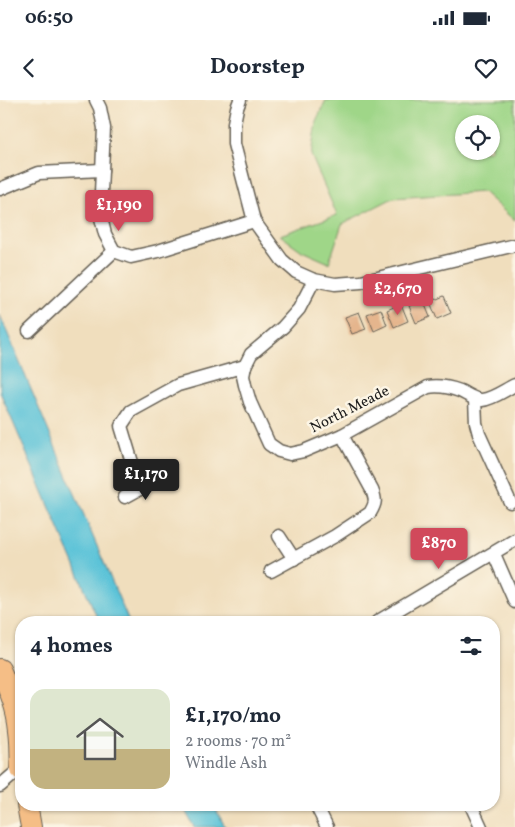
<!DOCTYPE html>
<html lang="en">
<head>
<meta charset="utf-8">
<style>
  :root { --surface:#fff; --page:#f2f2f3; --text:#1f2937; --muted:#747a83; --accent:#d1495b }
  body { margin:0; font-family:Vollkorn,serif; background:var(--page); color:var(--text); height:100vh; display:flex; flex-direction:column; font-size:19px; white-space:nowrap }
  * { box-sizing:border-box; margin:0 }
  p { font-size:16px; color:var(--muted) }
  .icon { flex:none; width:28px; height:28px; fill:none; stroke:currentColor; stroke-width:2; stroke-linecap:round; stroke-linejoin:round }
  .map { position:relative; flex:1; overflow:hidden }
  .side { position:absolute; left:15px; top:516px; width:485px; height:195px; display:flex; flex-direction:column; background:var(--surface); border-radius:20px; box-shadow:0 1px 4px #0004 }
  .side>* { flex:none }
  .buttons { position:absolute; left:455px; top:15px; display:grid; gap:10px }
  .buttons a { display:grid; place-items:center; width:45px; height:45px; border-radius:50%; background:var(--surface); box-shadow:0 1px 4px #0004; font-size:25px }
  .price { position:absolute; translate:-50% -42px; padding:0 11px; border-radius:5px; background:var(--accent); color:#fff; font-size:16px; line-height:32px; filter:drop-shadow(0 1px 2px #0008) }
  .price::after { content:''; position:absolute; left:50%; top:30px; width:15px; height:11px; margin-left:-8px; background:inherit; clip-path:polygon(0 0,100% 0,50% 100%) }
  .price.selected { background:#222; color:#fff }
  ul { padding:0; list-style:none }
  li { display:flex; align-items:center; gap:15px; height:125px; padding:0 15px }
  li span { display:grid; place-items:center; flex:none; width:140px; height:100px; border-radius:15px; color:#555 }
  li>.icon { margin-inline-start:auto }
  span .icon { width:60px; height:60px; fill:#fffc; stroke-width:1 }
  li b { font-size:21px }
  h2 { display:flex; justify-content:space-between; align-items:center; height:60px; padding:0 15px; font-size:21px }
  .status { display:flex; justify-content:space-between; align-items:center; height:35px; padding:0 25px; background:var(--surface); direction:ltr }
  .status svg { height:14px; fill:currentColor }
  header { display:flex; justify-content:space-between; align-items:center; height:65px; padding:0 15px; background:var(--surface); font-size:22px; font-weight:700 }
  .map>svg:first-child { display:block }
</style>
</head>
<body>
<div class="status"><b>06:50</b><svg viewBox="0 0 49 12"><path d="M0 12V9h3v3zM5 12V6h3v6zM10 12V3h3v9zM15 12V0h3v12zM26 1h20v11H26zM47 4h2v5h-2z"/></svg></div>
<header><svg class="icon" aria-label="back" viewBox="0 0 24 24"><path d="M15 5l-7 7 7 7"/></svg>Doorstep<svg class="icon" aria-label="heart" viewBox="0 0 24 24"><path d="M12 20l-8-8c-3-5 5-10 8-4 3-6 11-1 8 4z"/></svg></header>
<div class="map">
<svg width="515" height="727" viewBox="0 0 515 727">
  <rect width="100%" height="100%" fill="#fcf5e5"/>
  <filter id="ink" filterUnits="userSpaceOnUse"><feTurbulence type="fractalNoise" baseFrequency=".02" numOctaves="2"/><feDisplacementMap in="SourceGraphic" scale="10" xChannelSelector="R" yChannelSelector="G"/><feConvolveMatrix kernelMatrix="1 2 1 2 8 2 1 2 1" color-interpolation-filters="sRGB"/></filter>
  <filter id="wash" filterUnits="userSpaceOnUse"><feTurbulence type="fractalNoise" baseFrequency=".0096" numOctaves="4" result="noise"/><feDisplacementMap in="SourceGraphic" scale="20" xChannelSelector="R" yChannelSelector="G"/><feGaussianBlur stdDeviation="1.12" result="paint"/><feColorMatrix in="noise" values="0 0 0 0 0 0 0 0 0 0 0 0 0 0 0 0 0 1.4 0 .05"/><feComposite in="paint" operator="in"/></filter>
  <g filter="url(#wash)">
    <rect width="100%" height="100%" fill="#f0debd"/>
    <!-- green -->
    <path fill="#9fd688" stroke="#5e7952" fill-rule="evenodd" d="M326,0H515V121L483,92L393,98L342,124L329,163L302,151L280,135L337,115L311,55L316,21ZM464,24H491V51H464Z"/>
    <!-- water -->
    <g fill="#5bc3d8" stroke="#3c707a">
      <path d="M0,215L17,256L129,522H99L0,292Z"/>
      <path d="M182,705H214L225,727H194Z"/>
    </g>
    <g id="blocks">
      <!-- building -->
      <g fill="#e5b58d">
        <path d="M444,196L451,213L437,219L430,202Z"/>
        <path d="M423,200L430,217L416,223L409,206Z"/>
        <path d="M401,204L408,221L394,227L387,210Z"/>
        <path d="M381,209L387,225L374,231L367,214Z"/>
        <path d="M359,212L366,229L352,234L345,217Z"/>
      </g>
    </g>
  </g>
  <g filter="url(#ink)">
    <use href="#blocks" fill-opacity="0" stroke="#666054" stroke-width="1"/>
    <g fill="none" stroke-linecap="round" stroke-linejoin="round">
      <defs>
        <g id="minor">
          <path d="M96,0L100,8L104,28L100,114L105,134L114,151L131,157L158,151L254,121"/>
          <path d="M240,0L237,8L234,23V44L254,121L282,160L296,172L314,180L335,184L361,182L515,145"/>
          <path d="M0,89L39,73L102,70"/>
          <path d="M314,180L299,209L283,227L251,254L245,266L243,276L245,285L250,302L269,344L279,351L290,354L304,351L342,335L428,287C439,285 449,287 460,291C467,294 474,300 482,300C493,299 506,289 515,285"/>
          <path d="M29,231L114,151"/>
          <path d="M475,299L476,323L479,334L510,402"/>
          <path d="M140,389L121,326L131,311L178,285L245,266"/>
          <path d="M125,397L154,381"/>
          <path d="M279,436L294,459"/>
          <path d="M494,454L515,502"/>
          <path d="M271,471L335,436L370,413C376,403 376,400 372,390L342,335"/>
          <path d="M377,522L515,440"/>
          <path d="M0,686L21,668"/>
          <path d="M316,705L327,727"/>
          <path d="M471,705L481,727"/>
        </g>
        <g id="primary">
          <path d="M0,569C9,589 17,608 19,630C21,643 20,657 21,670"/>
          <path d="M27,705L31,727"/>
        </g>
      </defs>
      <!-- minor casing -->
      <use href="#minor" stroke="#666054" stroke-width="15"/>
      <!-- primary casing -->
      <use href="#primary" stroke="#666054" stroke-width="22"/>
      <!-- minor -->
      <use href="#minor" stroke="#fff" stroke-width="12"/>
      <!-- primary -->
      <use href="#primary" stroke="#f5be86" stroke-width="20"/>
    </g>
  </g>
  <g text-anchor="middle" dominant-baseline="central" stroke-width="5" stroke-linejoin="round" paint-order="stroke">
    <!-- street labels -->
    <g font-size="15" fill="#1c1c1c" stroke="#fcf5e5">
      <text transform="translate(350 310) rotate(-27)">North Meade</text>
    </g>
  </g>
</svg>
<div class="buttons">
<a><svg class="icon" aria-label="locate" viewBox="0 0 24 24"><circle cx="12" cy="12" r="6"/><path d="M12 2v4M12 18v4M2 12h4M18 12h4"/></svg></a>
</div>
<b class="price" style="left:119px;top:132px">£1,190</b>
<b class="price" style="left:398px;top:216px">£2,670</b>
<b class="price selected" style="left:146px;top:401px">£1,170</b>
<b class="price" style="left:439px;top:470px">£870</b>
<section class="side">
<h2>4 homes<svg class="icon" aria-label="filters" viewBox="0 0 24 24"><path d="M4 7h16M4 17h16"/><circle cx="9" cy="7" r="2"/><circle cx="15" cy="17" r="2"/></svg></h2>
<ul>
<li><span style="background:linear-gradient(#dfe7d0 60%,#c2b280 0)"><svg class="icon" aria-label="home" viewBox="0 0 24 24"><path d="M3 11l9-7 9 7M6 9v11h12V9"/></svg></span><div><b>£1,170/mo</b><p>2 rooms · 70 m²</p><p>Windle Ash</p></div></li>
</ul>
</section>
</div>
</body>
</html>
